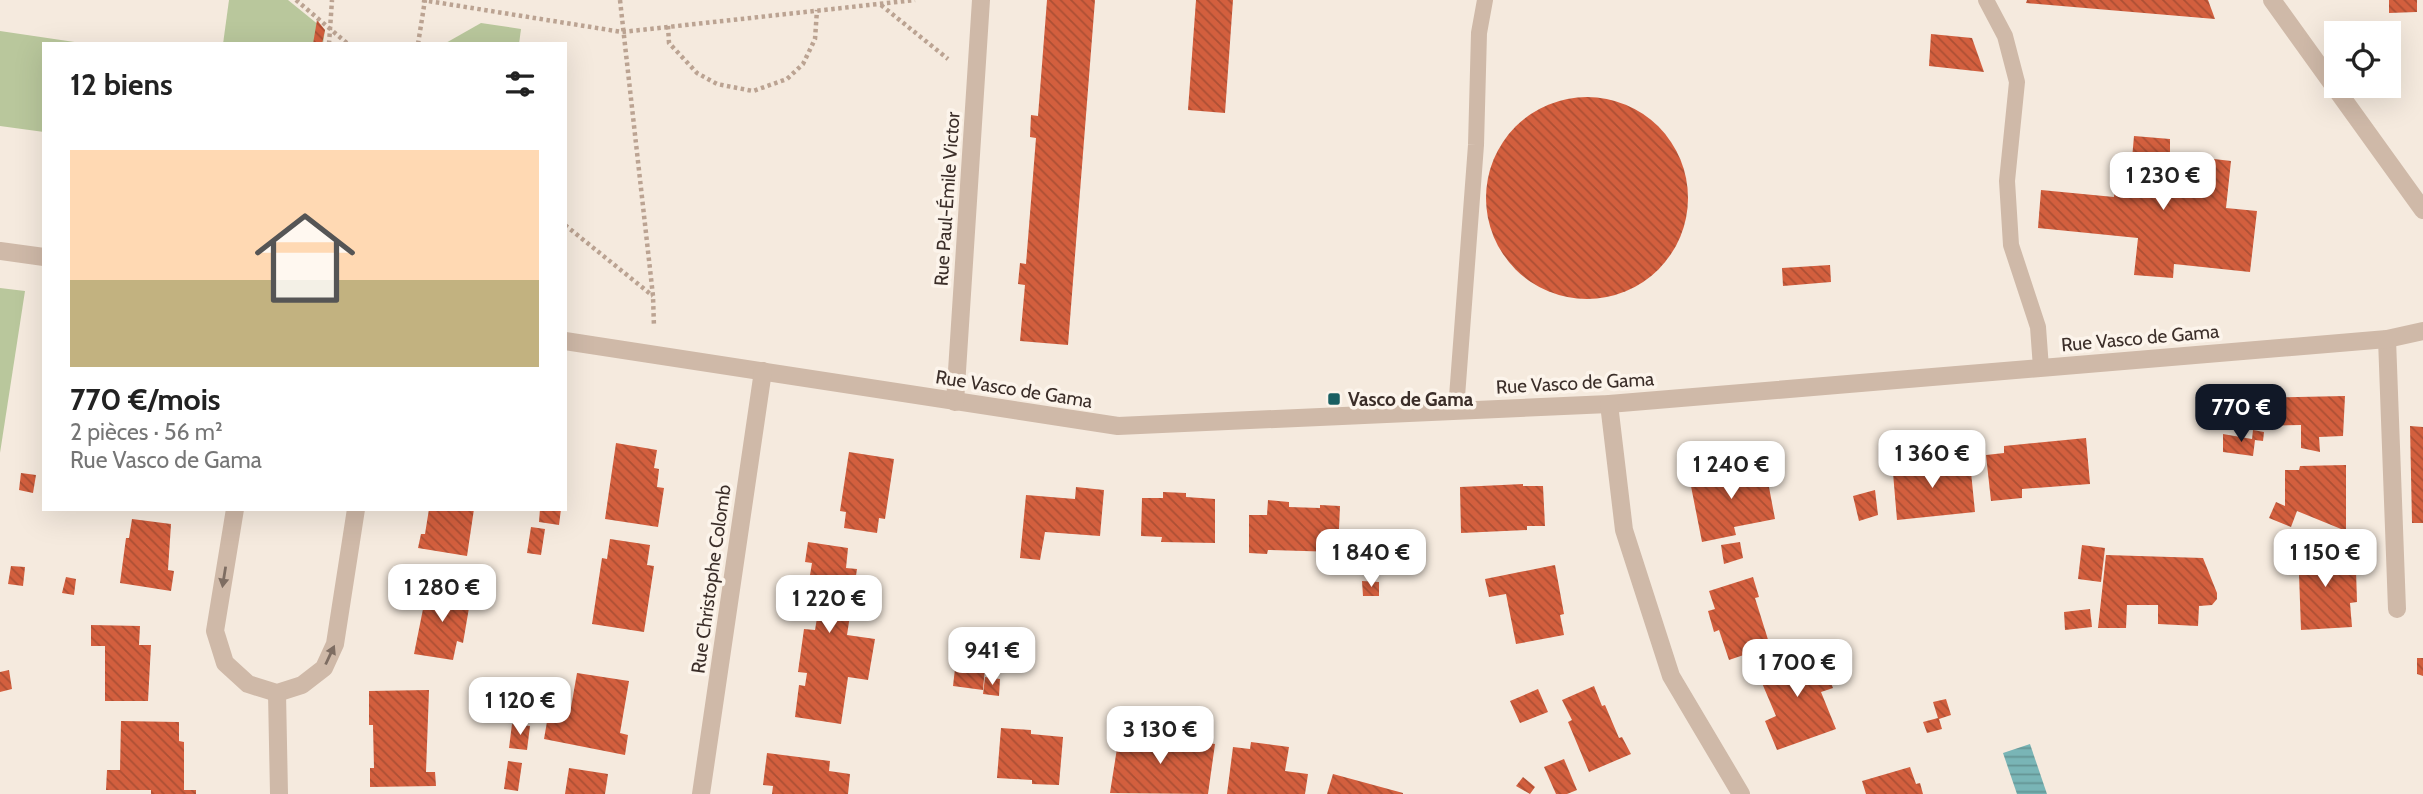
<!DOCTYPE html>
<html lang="fr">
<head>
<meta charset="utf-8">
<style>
  :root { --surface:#fff; --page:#f2f2f2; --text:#222; --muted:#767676; --line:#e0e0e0; --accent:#111827 }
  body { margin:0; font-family:Cabin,sans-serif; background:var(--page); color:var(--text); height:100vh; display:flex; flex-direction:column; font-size:26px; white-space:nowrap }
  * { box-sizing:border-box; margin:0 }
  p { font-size:23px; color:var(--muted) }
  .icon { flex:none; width:38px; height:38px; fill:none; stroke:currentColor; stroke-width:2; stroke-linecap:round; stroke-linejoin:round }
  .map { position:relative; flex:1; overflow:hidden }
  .panel { position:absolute; left:42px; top:42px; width:525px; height:469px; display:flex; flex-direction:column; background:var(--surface); border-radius:0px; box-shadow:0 7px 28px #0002 }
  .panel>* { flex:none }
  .tools { position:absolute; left:2324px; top:21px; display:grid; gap:14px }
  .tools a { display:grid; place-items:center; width:77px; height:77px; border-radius:0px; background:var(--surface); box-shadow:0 7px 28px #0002; font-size:35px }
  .price { position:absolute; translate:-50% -60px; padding:0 16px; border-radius:14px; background:#fff; color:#222; font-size:23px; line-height:46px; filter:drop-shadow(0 2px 4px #0008) }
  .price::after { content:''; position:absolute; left:50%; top:42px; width:21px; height:16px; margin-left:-10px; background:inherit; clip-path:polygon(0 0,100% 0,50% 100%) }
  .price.current { background:var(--accent); color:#fff }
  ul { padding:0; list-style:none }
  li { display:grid; align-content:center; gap:14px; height:371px; padding:0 28px }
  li+li { border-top:2px solid var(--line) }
  li span { display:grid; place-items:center; height:217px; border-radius:0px; color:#555 }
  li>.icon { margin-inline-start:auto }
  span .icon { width:126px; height:126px; fill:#fffc; stroke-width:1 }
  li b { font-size:30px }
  h2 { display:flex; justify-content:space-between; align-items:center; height:84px; padding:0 28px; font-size:30px }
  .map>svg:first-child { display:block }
</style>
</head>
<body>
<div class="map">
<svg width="2423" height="794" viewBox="0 0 2423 794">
  <defs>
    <pattern id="water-rules" width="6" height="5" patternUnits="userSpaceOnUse" patternTransform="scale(1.75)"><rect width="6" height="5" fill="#79b5b6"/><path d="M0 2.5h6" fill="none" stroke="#649494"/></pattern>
    <pattern id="building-back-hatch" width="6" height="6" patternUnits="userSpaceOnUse" patternTransform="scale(1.75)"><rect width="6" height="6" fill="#d35f3e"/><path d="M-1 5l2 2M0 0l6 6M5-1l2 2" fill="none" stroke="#ac4f34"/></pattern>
  </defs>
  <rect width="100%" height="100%" fill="#f5eade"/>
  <!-- green -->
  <g fill="#b9c79c">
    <path d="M229,0H288L325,30L323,44H223Z"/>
    <path d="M481,23L521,29L519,44H444Z"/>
    <path d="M0,31L88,44H44V132L0,126Z"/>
    <path d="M0,288L25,291L0,453Z"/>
  </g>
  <!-- water -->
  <path fill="url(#water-rules)" d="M2030,744L2047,794H2017L2003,753Z"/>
  <!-- building -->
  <g fill="url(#building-back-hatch)">
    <path d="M1047,0H1095L1068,345L1020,341L1025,285L1018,284L1020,263L1026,264L1036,138L1030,137L1031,115L1038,116Z"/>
    <path d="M1196,0H1233L1225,113L1188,110Z"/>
    <path d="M2027,0H2208L2215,19L2026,3Z"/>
    <path d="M2389,0H2417V12L2389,13Z"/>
    <path d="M317,20L325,30L322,44H313Z"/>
    <path d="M1931,34L1972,38L1984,72L1929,66Z"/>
    <circle cx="1587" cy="198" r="101"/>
    <path d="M2134,136L2170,139V152L2197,154V157L2231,161L2226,208L2257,211L2250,272L2174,264L2173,278L2134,275L2138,238L2038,228L2041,190L2114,197L2117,168L2131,170Z"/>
    <path d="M1830,265L1831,282L1783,286L1782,268Z"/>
    <path d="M2345,396L2343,436L2319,437L2320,452L2301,448V425L2257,426V398Z"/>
    <path d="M2410,426L2423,427V523H2412Z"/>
    <path d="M2253,430L2264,432L2263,441L2255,440L2253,456L2223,452V434L2252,439Z"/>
    <path d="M2086,438L2090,484L2022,489V498L1991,501L1986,455L2004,453V446Z"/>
    <path d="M616,443L657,450L654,468L659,469L657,487L664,488L658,527L605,519Z"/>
    <path d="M849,452L894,459L885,519L879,518L877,533L844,528L846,512L840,511Z"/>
    <path d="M1912,459V468L1970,462L1975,512L1897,520L1892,461Z"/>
    <path d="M2346,465V531L2297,511L2291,527L2269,518L2276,502L2285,506V470H2299L2300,466Z"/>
    <path d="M1732,466L1734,473L1765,466L1775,519L1734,527L1736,535L1702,542L1689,476Z"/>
    <path d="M21,473L36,475L33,493L19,490Z"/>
    <path d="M1523,484V486H1543L1545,526H1527V530L1461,533L1460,487Z"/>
    <path d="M1076,487L1104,490L1100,536L1045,532L1040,560L1020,558L1026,495L1075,499Z"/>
    <path d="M1875,490L1878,515L1859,521L1853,496Z"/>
    <path d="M1163,492L1186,493V497L1215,499V543L1161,542L1162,537L1141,536L1142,498H1163Z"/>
    <path d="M1268,500L1289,502V507L1320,508V505L1340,506L1338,552L1268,550L1267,554L1249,553V515H1267Z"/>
    <path d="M429,509H474L467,556L418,548L421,534H425Z"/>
    <path d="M540,509H561L559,525L539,522Z"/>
    <path d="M132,519L171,524L168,570L174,571L171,591L120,583L126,538H129Z"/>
    <path d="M531,527L545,529L541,555L527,553Z"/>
    <path d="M610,539L650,545L647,565L654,566L644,632L592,624L602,558L607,559Z"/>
    <path d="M808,542L848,548L846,568L857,569L847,635L875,639L868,680L848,677L841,724L795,717L799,685L805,686L807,673L798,672L804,629L815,630L818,612L790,607L795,579L809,581L812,563L805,562Z"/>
    <path d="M1740,542L1743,558L1724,564L1721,545Z"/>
    <path d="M2082,545L2105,548L2101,582L2078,579Z"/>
    <path d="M2347,552L2348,570H2356L2357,602L2350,603L2352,627L2301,630L2299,574H2290L2289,554Z"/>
    <path d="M2106,555L2203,558L2217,593V599L2212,605L2199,606L2198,626L2158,624V605H2127L2126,628H2098Z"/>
    <path d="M1555,565L1564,614L1560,615L1564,635L1516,644L1506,594L1489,597L1485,579Z"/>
    <path d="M11,566L25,567L23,586L8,584Z"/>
    <path d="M66,577L76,579L74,595L62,593Z"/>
    <path d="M1753,577L1759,597L1755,598L1770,646L1729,660L1719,630L1714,632L1708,611L1715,609L1709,591Z"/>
    <path d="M1362,581L1379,582V596H1363Z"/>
    <path d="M427,589L471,596L463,643L457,641L453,660L414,654Z"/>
    <path d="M2090,609L2092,627L2065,630L2064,612Z"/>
    <path d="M91,625L140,626L139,645H151L148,701H105V646H91Z"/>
    <path d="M1799,645L1805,659L1811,656L1817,673L1826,670L1833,688L1821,692L1836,729L1777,750L1765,721L1776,716L1759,676L1778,668L1773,654Z"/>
    <path d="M957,651L986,656L983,690L953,686Z"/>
    <path d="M2417,658H2423V676L2417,674Z"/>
    <path d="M9,670L12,689L0,692V672Z"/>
    <path d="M577,673L629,681L620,733L628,735L625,755L544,739L549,710L570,713Z"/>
    <path d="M985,677L1000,679L999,696L983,694Z"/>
    <path d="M1594,686L1602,706L1605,705L1619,738L1622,737L1631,754L1589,772L1568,722L1572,720L1562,700Z"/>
    <path d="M1538,689L1548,712L1520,723L1510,701Z"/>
    <path d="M429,690L426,772H435L436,786L370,787V768H374L373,725H369V691Z"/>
    <path d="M1946,699L1951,715L1939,719L1942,729L1927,733L1923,722L1938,718L1933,702Z"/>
    <path d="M121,721L179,722V741L184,742V790H196V794H151V790H106L107,770H120Z"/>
    <path d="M1123,723L1148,725L1145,745L1193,751L1195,741L1215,744L1208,794L1110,793L1118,742H1120Z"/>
    <path d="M512,724L530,726L527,750L509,748Z"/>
    <path d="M1001,728L1031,730V734L1063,737L1059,785L1032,784V780L997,778Z"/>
    <path d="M1251,742L1289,747L1285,771L1308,774L1305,794H1227L1233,747L1250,749Z"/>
    <path d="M767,753L830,761L829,771L850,774L848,794H772L773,786L763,785Z"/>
    <path d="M1564,759L1577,790L1567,794H1556L1544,767Z"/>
    <path d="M508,761L522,763L518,791L504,789Z"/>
    <path d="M1910,767L1916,784L1920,783L1923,794H1866L1862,781Z"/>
    <path d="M569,768L608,774L605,794H565Z"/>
    <path d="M1333,774L1403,793V794H1327Z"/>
    <path d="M1523,777L1535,787L1530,794L1516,786Z"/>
  </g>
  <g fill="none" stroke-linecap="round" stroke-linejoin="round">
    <!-- path -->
    <g stroke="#bba392" stroke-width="4.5" stroke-dasharray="3.5 3.5" stroke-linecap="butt">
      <path d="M296,0L348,44"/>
      <path d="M422,0L622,32L915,0"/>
      <path d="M620,0L653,296L654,327"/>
      <path d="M881,5L948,59"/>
      <path d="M668,26L669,43L697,73L717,84L753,91L787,79L803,64L815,39L817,10"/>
      <path d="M329,44L332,0"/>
      <path d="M418,44L425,0"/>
      <path d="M565,225L653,296"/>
    </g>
    <!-- service -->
    <g stroke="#cfb9a8" stroke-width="16">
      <path d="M1986,0L2005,36L2017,82L2007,181L2011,245L2038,327L2041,368"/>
      <path d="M1456,410L1476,145L1479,33L1485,0"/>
    </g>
    <!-- minor -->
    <g stroke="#cfb9a8" stroke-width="18">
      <path d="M0,251L44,257"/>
      <path d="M2387,339L2397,609"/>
      <path d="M565,341L1118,426L1609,404L2387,339L2423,331"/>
      <path d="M955,402L981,0"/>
      <path d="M1609,404L1624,530L1671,676L1741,794"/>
      <path d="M235,509L215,631L225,663L248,684L277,693L302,685L324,668L335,644L356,509"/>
      <path d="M277,693L279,794"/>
      <path d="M701,794L763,371"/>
    </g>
    <!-- tertiary -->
    <path stroke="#cfb9a8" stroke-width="18" d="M2272,0L2423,210"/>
  </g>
  <!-- one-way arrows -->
  <defs><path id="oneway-solid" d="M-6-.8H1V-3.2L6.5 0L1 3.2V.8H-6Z" transform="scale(1.75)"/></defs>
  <g fill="#7e6d62">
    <use href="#oneway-solid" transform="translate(224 577) rotate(99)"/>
    <use href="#oneway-solid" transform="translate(330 655) rotate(-65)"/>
  </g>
  <!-- markers -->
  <rect fill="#195f62" stroke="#fcf4eb" stroke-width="2.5" x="1327" y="392" width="14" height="14" rx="3.5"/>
  <g text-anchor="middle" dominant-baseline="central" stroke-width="7" stroke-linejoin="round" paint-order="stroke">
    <!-- street labels -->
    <g font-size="19" fill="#3b2e29" stroke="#fcf4eb">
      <text transform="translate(947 199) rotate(-86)">Rue Paul-Émile Victor</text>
      <text transform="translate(2140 338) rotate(-5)">Rue Vasco de Gama</text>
      <text transform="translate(1575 383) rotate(-3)">Rue Vasco de Gama</text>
      <text transform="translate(1014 389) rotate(9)">Rue Vasco de Gama</text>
      <text transform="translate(711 579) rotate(-82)">Rue Christophe Colomb</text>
    </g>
    <!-- poi labels -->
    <g font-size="19" font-weight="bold" fill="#3b2e29" stroke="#fcf4eb" text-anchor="start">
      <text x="1348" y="399">Vasco de Gama</text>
    </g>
  </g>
</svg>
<div class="tools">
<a><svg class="icon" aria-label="locate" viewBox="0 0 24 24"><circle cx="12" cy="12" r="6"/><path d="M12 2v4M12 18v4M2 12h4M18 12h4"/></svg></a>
</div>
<b class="price" style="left:2163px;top:212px">1 230 €</b>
<b class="price current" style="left:2241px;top:444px">770 €</b>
<b class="price" style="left:1932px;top:490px">1 360 €</b>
<b class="price" style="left:1731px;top:501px">1 240 €</b>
<b class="price" style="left:1371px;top:589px">1 840 €</b>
<b class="price" style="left:2325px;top:589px">1 150 €</b>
<b class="price" style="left:442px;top:624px">1 280 €</b>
<b class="price" style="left:829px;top:635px">1 220 €</b>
<b class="price" style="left:992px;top:687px">941 €</b>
<b class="price" style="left:1797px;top:699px">1 700 €</b>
<b class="price" style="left:520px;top:737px">1 120 €</b>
<b class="price" style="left:1160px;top:766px">3 130 €</b>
<section class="panel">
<h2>12 biens<svg class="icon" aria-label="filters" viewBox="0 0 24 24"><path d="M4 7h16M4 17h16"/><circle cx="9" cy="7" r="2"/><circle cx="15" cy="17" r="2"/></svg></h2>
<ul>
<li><span style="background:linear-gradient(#ffd9b3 60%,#c2b280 0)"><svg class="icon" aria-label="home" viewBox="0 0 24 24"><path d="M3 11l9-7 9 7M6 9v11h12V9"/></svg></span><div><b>770 €/mois</b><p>2 pièces · 56 m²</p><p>Rue Vasco de Gama</p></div></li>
</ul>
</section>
</div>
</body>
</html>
